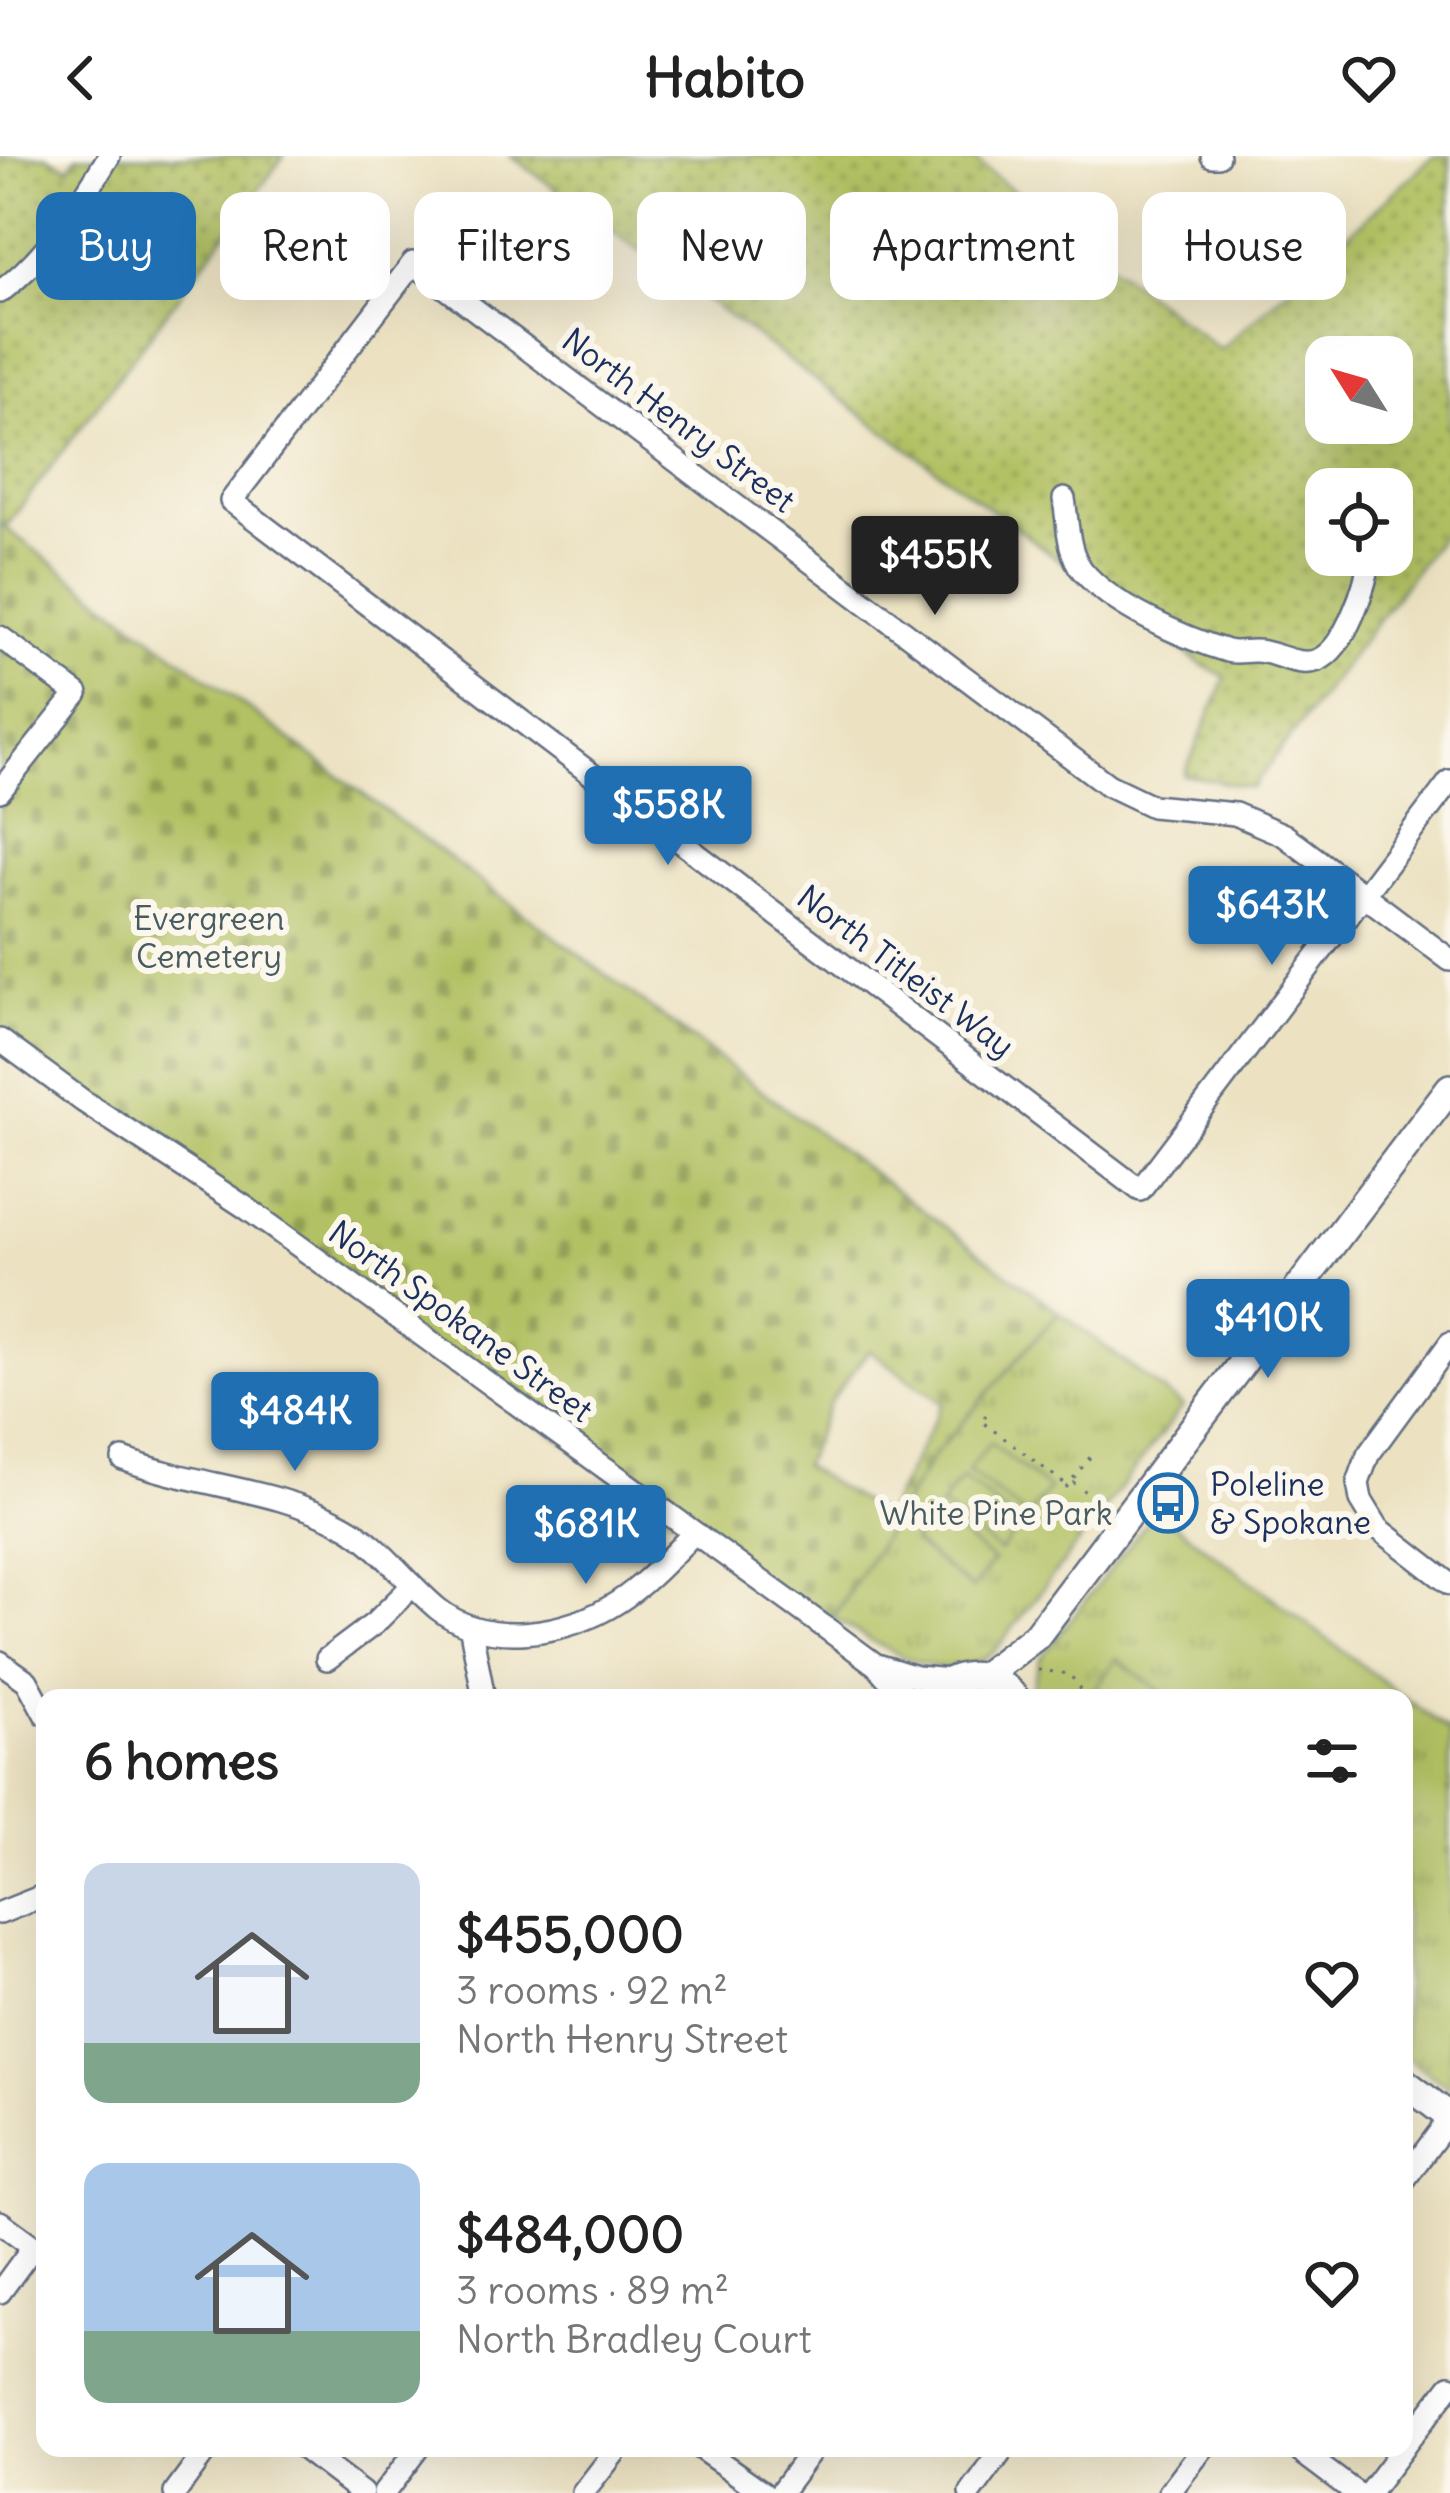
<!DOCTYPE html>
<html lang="en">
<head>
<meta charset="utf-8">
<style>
  :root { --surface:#fff; --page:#f6f6f6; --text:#222; --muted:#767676; --accent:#1f6fb2 }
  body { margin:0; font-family:Delius,sans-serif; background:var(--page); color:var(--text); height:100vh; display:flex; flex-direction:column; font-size:45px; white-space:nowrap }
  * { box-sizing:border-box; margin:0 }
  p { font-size:39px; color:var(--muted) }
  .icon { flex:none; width:66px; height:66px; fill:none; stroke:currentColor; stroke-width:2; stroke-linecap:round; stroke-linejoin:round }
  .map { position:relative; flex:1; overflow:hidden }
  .panel { position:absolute; left:36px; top:1533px; width:1377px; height:768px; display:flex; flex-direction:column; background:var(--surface); border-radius:24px; box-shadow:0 12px 48px #0002 }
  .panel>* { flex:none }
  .guide { position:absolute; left:36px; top:36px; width:1380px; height:108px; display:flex; gap:24px }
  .needle { width:78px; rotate:307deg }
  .buttons { position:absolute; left:1305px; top:180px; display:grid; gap:24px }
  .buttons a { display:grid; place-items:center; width:108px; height:108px; border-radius:24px; background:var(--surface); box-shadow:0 12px 48px #0002; font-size:60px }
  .price { position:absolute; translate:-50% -102px; padding:0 27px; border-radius:12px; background:var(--accent); color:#fff; font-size:39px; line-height:78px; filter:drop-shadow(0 3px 6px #0008) }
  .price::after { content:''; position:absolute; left:50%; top:72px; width:36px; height:27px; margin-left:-18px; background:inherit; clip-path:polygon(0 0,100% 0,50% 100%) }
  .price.active { background:#222; color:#fff }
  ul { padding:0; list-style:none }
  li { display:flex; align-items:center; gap:36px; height:300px; padding:0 48px }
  li span { display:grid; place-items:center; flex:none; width:336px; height:240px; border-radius:24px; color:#555 }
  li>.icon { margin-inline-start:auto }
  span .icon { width:144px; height:144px; fill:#fffc; stroke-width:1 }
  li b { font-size:51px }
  h2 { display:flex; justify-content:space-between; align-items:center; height:144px; padding:0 48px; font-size:51px }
  .pill { padding:0 42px; border-radius:24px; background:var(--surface); box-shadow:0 12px 48px #0002; font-size:42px; line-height:108px }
  .pill.active { background:var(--accent); color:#fff }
  header { display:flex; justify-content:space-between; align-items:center; height:156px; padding:0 48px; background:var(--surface); font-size:54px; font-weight:700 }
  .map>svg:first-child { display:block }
</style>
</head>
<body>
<header><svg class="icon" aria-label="back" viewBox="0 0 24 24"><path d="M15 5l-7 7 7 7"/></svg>Habito<svg class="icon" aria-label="heart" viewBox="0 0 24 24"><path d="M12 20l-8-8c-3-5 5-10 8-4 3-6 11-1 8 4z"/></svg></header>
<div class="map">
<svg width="1450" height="2337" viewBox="0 0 1450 2337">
  <defs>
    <pattern id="grass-dots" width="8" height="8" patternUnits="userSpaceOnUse" patternTransform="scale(3)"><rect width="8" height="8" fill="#b2c163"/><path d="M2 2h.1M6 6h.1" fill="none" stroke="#909d55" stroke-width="1.8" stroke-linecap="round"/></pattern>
    <pattern id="cemetery-stones" width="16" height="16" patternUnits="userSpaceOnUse" patternTransform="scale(3)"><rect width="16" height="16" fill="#b2c163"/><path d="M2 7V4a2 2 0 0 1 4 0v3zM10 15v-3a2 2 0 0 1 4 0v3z" fill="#909d55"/></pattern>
    <pattern id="park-tufts" width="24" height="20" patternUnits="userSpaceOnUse" patternTransform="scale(3)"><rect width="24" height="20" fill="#b2c163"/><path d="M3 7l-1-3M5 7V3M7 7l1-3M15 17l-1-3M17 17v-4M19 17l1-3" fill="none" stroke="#909d55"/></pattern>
  </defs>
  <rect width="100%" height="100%" fill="#fbf7ec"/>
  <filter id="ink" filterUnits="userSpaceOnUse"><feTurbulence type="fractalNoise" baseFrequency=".00833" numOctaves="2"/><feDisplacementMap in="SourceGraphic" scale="24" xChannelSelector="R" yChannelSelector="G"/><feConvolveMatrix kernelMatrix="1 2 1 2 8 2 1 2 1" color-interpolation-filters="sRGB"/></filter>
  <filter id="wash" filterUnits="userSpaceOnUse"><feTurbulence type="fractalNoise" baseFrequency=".004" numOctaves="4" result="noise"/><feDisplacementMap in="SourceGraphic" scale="48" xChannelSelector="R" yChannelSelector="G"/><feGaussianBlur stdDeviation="2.7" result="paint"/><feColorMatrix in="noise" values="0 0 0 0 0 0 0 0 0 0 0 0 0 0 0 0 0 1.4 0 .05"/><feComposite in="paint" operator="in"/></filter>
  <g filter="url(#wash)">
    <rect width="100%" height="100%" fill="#ece2c2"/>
    <!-- grass -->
    <g fill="url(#grass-dots)" stroke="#667860" stroke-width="3" fill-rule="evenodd">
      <path d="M0,0H48L69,12L77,0H284L5,372L0,368Z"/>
      <path d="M511,0H969L1220,194L1434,0H1450V368L1252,632L1184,619L1226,521L1202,509ZM1326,201H1392V267H1326ZM1326,333H1392V399H1326Z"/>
    </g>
    <!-- cemetery -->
    <path fill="url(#cemetery-stones)" stroke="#667860" stroke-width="3" fill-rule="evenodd" d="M0,368L1059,1156L934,1299L826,1472L0,884ZM869,1194L943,1247L885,1360L803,1310L831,1244Z"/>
    <!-- park -->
    <g fill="url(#park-tufts)" stroke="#667860" stroke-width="3">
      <path d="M1059,1156L1183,1250L996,1494C943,1537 882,1490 833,1462L934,1299Z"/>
      <path d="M1156,1354L1450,1576V1932L1404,1900V1542H1029L1040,1503Z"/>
    </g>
    <!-- pitch -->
    <g fill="#b2c163" stroke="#667860" stroke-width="3">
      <path d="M990,1287L1049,1333L1027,1361L968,1315Z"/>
      <path d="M962,1322L1021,1369L1000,1396L941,1350Z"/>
      <path d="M934,1358L993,1405L972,1433L912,1386Z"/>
      <path d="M1117,1503L1169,1542L1090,1539Z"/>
    </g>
  </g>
  <g filter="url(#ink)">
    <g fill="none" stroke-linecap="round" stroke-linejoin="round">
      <defs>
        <g id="minor">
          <path d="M1212,0H1218"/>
          <path d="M0,136C47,101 79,50 109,0"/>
          <path d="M1064,343C1068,366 1067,395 1082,414C1111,450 1184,482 1227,495C1238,498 1251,493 1264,496C1280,499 1301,511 1318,504C1346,492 1367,427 1370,399"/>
          <path d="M0,481L77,538L0,635"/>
          <path d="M1450,625L1140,1034L231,345L413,107L1108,629L1152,650L1235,658L1284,679L1450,804"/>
          <path d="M0,884L83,945L245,1051L826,1472L876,1509L905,1542"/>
          <path d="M1450,1187L1368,1299L1358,1327L1361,1344L1378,1372L1450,1428"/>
          <path d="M123,1303C195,1330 274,1332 342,1368C380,1388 405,1426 438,1453C487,1492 568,1479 618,1446C646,1428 669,1402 693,1378"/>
          <path d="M471,1474L484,1542"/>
          <path d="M327,1503L375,1467L412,1430"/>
          <path d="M0,1506L27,1525L45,1558"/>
          <path d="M877,1509L916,1521L950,1524"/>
          <path d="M0,1757L45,1739"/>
          <path d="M1404,2024L1450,1962"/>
          <path d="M0,2066L45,2099"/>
          <path d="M0,2136L33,2091"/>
          <path d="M1404,2290L1450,2230"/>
          <path d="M303,2292L362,2337"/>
          <path d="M700,2292L764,2337"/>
          <path d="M1296,2292L1356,2337"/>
          <path d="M175,2337L208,2292"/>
          <path d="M384,2337L418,2292"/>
          <path d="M583,2337L618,2292"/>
          <path d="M780,2337L813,2292"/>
          <path d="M971,2337L1004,2292"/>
          <path d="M1169,2337L1203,2292"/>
          <path d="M1369,2337L1403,2292"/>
        </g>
        <g id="major">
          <path d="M984,1520L1036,1480L1450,932"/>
          <path d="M929,1542C955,1513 990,1513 1015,1542"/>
          <path d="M1404,1926L1450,1961"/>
        </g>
      </defs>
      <!-- minor casing -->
      <use href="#minor" stroke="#646e81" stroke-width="26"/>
      <!-- major casing -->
      <use href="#major" stroke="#646e81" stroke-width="32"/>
      <!-- path -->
      <g stroke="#646e81" stroke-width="3" stroke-dasharray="3 9" stroke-linecap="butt">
        <path d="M986,1259L981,1265L1068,1330"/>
        <path d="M1073,1326L1089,1339"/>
        <path d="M1066,1332L1091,1300"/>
        <path d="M1038,1514L1070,1518L1085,1542"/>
      </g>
      <!-- minor -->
      <use href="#minor" stroke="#fff" stroke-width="21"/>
      <!-- major -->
      <use href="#major" stroke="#fff" stroke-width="27"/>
    </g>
  </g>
  <!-- icons -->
  <defs>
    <symbol id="bus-ring" viewBox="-11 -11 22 22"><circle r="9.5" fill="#fbf7ec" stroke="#1f6fb2" stroke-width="1.5"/><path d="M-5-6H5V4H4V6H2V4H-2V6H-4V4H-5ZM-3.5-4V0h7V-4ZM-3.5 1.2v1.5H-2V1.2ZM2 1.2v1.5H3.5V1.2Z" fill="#1f6fb2"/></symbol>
  </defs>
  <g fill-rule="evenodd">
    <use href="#bus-ring" x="1135" y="1314" width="66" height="66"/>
  </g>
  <g text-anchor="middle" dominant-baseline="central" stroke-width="12" stroke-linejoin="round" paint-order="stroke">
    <!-- street labels -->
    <g font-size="33" fill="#1b2f5e" stroke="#fbf7ec">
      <text transform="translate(679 264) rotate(37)">North Henry Street</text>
      <text transform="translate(906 815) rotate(37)">North Titleist Way</text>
      <text transform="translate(461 1165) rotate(36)">North Spokane Street</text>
    </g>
    <!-- park labels -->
    <g font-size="33" fill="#485b60" stroke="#fbf7ec">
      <text x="209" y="762">Evergreen<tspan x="209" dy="38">Cemetery</tspan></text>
      <text x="996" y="1357">White Pine Park</text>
    </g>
    <!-- poi labels -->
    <g font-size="33" fill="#1b2f5e" stroke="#fbf7ec" text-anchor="start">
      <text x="1210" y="1328">Poleline<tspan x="1210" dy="38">&amp; Spokane</tspan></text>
    </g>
  </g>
</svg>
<div class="buttons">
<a><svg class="needle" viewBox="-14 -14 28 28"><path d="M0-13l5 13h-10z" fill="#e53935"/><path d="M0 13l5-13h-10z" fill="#767676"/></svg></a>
<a><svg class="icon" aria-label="locate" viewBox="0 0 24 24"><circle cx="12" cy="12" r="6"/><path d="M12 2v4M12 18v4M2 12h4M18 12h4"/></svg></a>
</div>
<b class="price active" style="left:935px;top:462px">$455K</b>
<b class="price" style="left:668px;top:712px">$558K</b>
<b class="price" style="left:1272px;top:812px">$643K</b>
<b class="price" style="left:1268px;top:1225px">$410K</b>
<b class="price" style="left:295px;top:1318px">$484K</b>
<b class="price" style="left:586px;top:1431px">$681K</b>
<div class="guide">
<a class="pill active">Buy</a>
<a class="pill">Rent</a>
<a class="pill">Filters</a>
<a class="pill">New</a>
<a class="pill">Apartment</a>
<a class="pill">House</a>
</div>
<section class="panel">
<h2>6 homes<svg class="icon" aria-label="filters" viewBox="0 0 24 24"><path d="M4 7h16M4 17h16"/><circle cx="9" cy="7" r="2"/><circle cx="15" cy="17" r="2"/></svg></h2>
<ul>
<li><span style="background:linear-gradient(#c9d6e8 75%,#7fa58c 0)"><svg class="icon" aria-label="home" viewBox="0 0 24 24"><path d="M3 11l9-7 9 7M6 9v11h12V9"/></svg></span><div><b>$455,000</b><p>3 rooms · 92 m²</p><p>North Henry Street</p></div><svg class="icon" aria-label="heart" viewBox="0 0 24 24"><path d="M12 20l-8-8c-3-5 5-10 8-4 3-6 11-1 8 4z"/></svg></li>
<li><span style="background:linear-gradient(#a9c7e8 70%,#7fa58c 0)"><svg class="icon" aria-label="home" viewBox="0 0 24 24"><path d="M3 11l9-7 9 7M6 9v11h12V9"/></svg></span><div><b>$484,000</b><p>3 rooms · 89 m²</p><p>North Bradley Court</p></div><svg class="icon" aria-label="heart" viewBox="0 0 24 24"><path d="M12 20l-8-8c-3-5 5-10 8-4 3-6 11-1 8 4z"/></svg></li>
</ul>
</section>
</div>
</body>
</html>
